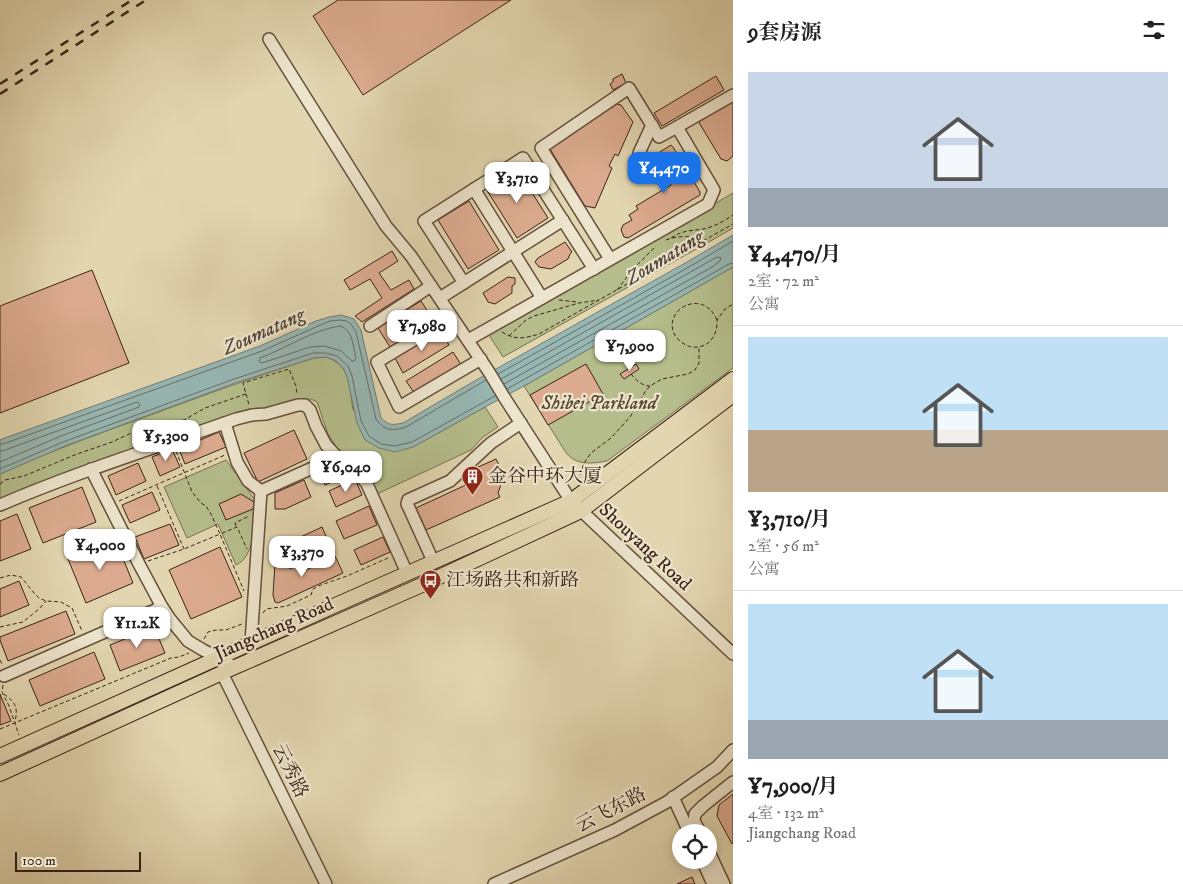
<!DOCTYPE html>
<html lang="zh">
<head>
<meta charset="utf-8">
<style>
  :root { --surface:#fff; --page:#f2f2f2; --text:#202124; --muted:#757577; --line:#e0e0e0; --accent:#1a73e8 }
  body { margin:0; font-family:"IM FELL DW Pica","Noto Serif SC",serif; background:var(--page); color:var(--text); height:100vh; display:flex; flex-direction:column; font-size:19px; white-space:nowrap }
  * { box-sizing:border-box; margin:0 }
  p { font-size:16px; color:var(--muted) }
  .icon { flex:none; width:28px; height:28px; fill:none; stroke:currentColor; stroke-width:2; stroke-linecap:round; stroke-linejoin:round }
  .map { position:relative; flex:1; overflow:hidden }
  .details { display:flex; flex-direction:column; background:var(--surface); width:450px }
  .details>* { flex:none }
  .buttons { position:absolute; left:672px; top:824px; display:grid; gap:10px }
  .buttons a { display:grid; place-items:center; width:45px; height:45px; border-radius:50%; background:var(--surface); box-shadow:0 2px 12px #0003; font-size:25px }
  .scale { position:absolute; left:15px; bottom:12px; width:126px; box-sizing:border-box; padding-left:5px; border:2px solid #3c2316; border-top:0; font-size:14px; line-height:18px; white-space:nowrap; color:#3c2316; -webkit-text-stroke:4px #ece4cc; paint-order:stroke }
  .price { position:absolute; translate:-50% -42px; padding:0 11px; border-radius:10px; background:#fff; color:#222; font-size:16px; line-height:32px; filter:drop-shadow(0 1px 2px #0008) }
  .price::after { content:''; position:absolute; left:50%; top:30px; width:15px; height:11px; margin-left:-8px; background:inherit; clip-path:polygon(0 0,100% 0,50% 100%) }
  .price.selected { background:var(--accent); color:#fff }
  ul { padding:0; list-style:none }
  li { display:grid; align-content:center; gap:10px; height:265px; padding:0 15px }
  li+li { border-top:1px solid var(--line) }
  li span { display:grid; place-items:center; height:155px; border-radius:0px; color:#555 }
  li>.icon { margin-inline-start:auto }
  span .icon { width:90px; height:90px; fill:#fffc; stroke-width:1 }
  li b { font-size:21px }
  h2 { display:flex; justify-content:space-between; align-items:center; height:60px; padding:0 15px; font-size:21px }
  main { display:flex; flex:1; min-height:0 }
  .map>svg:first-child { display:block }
</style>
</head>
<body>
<main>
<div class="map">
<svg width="733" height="884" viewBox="0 0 733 884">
  <rect width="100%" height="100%" fill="#e2d6b0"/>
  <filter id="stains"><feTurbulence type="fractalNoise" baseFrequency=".004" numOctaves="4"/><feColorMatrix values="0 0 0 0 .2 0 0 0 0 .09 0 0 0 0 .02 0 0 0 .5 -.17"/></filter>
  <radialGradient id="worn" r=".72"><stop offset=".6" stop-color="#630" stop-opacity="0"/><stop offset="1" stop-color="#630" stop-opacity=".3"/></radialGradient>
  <!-- green -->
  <g fill="#b4bd8b" stroke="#787050">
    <path d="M733,193V228L707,243L503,357L489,335Z"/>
    <path d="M733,267V368L607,461C596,463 583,465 573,459C566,455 562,446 558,440C547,422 535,404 524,386Z"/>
    <path d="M326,357C352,366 349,387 353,410L413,447L485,407L498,427L483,437L471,450L377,494L367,473L337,448L328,434L317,402L311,399L302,400L263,410L249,409L212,421L24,489L0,500V474C44,454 89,437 134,421C194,399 253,377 314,358Z"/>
    <path d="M226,460L257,503C255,521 255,557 236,565L218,524L187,538L164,487Z"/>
  </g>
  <!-- water -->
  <path fill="#97b7b4" stroke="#737c75" d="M733,235V267L524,386L485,407L413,447L395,452L379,448L365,440L357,423L347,377L344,369L336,361L326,357L314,358L235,383L65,446L0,474V440L2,439L260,346L316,321L329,317L341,315L348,317L354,319L361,330L381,418C389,426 393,425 403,423L471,383L687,262Z"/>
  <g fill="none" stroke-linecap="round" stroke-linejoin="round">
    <!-- shore -->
    <g stroke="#6a6d65" stroke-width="1">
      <path d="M340,326C353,329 353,347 356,358L354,361H352L341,351L325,346L310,347L262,363L259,361L260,358C287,348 312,330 340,326Z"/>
      <path d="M498,374L689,267L733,241"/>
      <path d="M501,379L717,257L721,258L720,261L712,267L504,384"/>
      <path d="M507,389L729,264L733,263"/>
      <path d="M0,444H3L262,351L318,326L330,321L340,320L346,321L351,324L356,332L376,419C384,431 393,431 406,427L486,380"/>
      <path d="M0,451L5,450L137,402L140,404L139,407L61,436L0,462"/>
      <path d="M0,469L63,442L234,379L313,353H326L337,356L348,366L352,376L361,421L369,436L381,444L395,446L412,442L495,396"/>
    </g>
  </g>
  <!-- building -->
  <g fill="#dcab8f" stroke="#3c2316">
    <path d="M338,0H511L363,95L313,16Z"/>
    <path d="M622,74L626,83L613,90L610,84L613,82V79Z"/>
    <path d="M716,76L724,90L662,126L654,113Z"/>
    <path d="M733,101V156L727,161L721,159L698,121Z"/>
    <path d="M617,104L621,105L633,122L618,156L615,154L609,166L612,168L595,208L585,206L550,149L552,146Z"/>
    <path d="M671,145L673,147L700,192V195L628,238L624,237L621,230L623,225L632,220L629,215L638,209L636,206L671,185L655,158V155Z"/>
    <path d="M517,169L548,218L517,238L486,189Z"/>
    <path d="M469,201L499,250L468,269L438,220Z"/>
    <path d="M565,242L572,252L570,254L568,259L551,269L539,267L535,262L538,258Z"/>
    <path d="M392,251L398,261L379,273L391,290L409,280L414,289L362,322L355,316L382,298L370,279L350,290L344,280Z"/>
    <path d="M92,270L129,363L0,413V306Z"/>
    <path d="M508,277L515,278V284L512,286V293L495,304L488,302L483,293Z"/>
    <path d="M421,301L434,321L390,347L378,328Z"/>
    <path d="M441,331L449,345L403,373L395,358Z"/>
    <path d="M453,352L462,366L415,394L406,381Z"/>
    <path d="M586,364L603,394L548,425L530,395Z"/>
    <path d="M636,364L639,369L624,379L620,374Z"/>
    <path d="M294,430L307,459L258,482L244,453Z"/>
    <path d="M219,432L226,447L185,464L179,449Z"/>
    <path d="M172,449L180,467L160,476L152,457Z"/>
    <path d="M496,459L504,476L498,493L500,497L426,530L416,508L481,478L476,468Z"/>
    <path d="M336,460L343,477L325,485L322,477L326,475L323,469Z"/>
    <path d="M138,463L146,481L116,495L108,476Z"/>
    <path d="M355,479L362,495L336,507L329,491Z"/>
    <path d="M304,480L311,497L285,509H275V493Z"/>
    <path d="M82,487L96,522L43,543L29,508Z"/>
    <path d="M152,492L160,510L130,523L122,505Z"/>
    <path d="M241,494L254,502L253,509L226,520L219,504Z"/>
    <path d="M369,506L377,525L344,539L336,521Z"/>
    <path d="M17,514L31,549L0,561V521Z"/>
    <path d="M170,524L179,545L144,559L135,537Z"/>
    <path d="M322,527L330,545L300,558L292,541Z"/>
    <path d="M383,537L390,552L361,565L354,550Z"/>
    <path d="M115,539L133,583L86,603L68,559Z"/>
    <path d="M292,541L296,551L285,556L280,546Z"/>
    <path d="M220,547L242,597L191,619L169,570Z"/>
    <path d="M335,556L343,573L278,603L275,602L273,595L275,563L285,559L290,569L297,566L300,573Z"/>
    <path d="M19,581L29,605L0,617V589Z"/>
    <path d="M66,611L75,634L8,661L0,640V637Z"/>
    <path d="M154,627L165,653L120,671L110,645Z"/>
    <path d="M94,652L105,679L40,706L29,680Z"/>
    <path d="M0,694L11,721L0,725Z"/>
    <path d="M733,794V843L732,844L717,816L719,805Z"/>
    <path d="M692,877L695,884H677Z"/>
  </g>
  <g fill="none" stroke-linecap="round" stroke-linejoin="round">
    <defs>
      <g id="minor">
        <path d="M269,39L386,226L411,256L489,372L504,397L571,501L733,654"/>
        <path d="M677,127L733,95"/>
        <path d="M639,153L652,125"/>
        <path d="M474,189L542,298"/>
        <path d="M464,283L424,221L523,158L594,269"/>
        <path d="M440,298L563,220"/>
        <path d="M452,317L377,362L399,407L481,359"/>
        <path d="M370,326L431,286"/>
        <path d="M468,340L708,204L714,190L677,127L659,137L629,88L541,148L610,259"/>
        <path d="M225,423L237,462L248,481L261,491"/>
        <path d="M91,469L139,564L162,607L170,619L188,641L203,650L235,667"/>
        <path d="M261,491L337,457"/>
        <path d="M0,505C77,472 157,447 236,419L252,415L266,414L298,405H305L310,410L316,426L326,445L337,457L356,470L367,484L407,573"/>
        <path d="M433,561L409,508L407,504L408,500L450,481L491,443L521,423"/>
        <path d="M251,643L261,491"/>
        <path d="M222,673L326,884"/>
        <path d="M4,676L162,607"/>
        <path d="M673,797L689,832"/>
        <path d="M700,832L694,821L695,814L703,806L733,782"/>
        <path d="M709,852L724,884"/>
        <path d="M702,860L713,884"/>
        <path d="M494,884L615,830L667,802L717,767L733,750"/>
      </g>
      <g id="major">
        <path d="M0,756L338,604L571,501L733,379"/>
        <path d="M0,774L235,667L424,584L581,511L733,395"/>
      </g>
    </defs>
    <!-- minor casing -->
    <use href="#minor" stroke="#66503c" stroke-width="14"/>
    <!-- major casing -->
    <use href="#major" stroke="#3c2316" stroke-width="16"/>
    <!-- path -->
    <g stroke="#3c2316" stroke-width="1" stroke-dasharray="4 2.5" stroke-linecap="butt">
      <path d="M671,238C683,230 690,231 703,229C714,227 724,221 733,215"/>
      <path d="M666,240C678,235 693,236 706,240"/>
      <path d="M617,290L633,269L656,246"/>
      <path d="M559,300L577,302"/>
      <path d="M717,320C703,286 659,311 676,337C680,342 686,346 692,347C709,349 718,335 717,320L725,309L733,304"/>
      <path d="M502,332C516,341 525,338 539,334L733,224"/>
      <path d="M509,336L526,320L534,316L579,303L599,300"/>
      <path d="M631,374C636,380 642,386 650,386"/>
      <path d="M246,394L249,405"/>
      <path d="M176,451L192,492L201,503L206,506L211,514L220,534L237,527L247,549"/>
      <path d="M578,481L584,463L591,453L611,438L630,417L645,392L650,386L662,379L688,374L695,370L699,363V347"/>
      <path d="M0,484L5,480L24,476L77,454L112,442L153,423L184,420L205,408L246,394L243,383L289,369L296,386L297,395"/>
      <path d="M157,486L184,549"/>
      <path d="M119,501L225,455"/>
      <path d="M236,526L235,523L249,516"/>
      <path d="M148,561L184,549L220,534L244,591"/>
      <path d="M0,578L11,575L21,577L34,593L39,598L46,601L61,602L72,608L82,631"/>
      <path d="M263,613L266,609L287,606L311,595L313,589L318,586L347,576L388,558"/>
      <path d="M0,627L23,622L39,609L46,601"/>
      <path d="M204,639L208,632L216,630H226L242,624"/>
      <path d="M0,660L3,666"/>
      <path d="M3,685L2,692L9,706L19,735"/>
      <path d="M4,694C16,703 18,707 15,722"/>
      <path d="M0,729L171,658L179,657L189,653"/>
    </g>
    <!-- minor -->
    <use href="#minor" stroke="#ece4cc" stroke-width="11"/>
    <!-- major -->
    <use href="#major" stroke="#e2d6b0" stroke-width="14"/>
    <!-- rail -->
    <g stroke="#3c2316" stroke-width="2.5" stroke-dasharray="9 9" stroke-linecap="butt">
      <path d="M0,84L132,0"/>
      <path d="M0,94L146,0"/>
    </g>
  </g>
  <!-- icons -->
  <defs>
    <symbol id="building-pin" viewBox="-11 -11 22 30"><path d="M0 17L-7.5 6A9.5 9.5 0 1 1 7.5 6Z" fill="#8f2418" stroke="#ece4cc"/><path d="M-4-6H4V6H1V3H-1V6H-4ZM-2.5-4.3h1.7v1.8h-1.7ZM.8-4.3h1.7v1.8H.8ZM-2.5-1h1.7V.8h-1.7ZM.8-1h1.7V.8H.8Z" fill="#fff"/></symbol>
    <symbol id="bus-pin" viewBox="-11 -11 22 30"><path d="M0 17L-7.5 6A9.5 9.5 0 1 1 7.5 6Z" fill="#8f2418" stroke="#ece4cc"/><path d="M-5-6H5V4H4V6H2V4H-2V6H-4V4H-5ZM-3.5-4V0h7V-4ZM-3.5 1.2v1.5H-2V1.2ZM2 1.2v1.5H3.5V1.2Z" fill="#fff"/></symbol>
  </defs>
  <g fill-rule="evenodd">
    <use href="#building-pin" x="460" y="464" width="25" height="34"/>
    <use href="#bus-pin" x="418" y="568" width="25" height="34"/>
  </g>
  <g text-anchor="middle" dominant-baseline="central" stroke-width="4.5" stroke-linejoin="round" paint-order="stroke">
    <!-- park labels -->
    <g font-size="19" font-style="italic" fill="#5a4a33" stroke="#ece4cc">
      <text x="599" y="403">Shibei Parkland</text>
    </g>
    <!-- poi labels -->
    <g font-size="19" fill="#3c2316" stroke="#ece4cc" text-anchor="start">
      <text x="488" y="476">金谷中环大厦</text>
      <text x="446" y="580">江场路共和新路</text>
    </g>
    <!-- street labels -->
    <g font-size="19" fill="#3c2316" stroke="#ece4cc">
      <text transform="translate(645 547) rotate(43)">Shouyang Road</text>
      <text transform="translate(274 629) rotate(-24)">Jiangchang Road</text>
      <text transform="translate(290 771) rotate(64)">云秀路</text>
      <text transform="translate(611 810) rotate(-27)">云飞东路</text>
    </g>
    <!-- water labels -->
    <g font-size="20" font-style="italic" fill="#53483e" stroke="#ece4cc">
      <text transform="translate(665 258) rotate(-31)">Zoumatang</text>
      <text transform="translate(264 332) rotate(-24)">Zoumatang</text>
    </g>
  </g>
  <rect width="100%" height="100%" filter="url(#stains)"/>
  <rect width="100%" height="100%" fill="url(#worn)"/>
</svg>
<div class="buttons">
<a><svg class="icon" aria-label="locate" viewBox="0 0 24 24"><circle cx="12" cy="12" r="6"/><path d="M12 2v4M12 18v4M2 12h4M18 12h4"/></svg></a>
</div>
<div class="scale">100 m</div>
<b class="price selected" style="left:664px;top:194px">¥4,470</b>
<b class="price" style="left:517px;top:204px">¥3,710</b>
<b class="price" style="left:422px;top:352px">¥7,980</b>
<b class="price" style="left:630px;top:372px">¥7,900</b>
<b class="price" style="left:166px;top:462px">¥5,300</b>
<b class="price" style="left:346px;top:493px">¥6,040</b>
<b class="price" style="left:100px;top:571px">¥4,000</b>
<b class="price" style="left:302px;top:578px">¥3,370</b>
<b class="price" style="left:137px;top:649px">¥11.2K</b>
</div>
<section class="details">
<h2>9套房源<svg class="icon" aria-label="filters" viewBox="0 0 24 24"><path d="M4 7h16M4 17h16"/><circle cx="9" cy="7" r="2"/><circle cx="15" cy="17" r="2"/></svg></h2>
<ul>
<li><span style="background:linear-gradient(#c9d6e8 75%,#9aa5b1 0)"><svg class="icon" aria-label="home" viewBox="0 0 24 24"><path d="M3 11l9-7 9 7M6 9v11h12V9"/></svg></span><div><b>¥4,470/月</b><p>2室 · 72 m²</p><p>公寓</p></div></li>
<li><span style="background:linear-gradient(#bfe0f5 60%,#b9a48a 0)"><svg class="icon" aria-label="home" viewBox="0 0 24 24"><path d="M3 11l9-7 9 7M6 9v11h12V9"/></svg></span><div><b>¥3,710/月</b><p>2室 · 56 m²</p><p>公寓</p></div></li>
<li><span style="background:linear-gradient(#bfe0f5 75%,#9aa5b1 0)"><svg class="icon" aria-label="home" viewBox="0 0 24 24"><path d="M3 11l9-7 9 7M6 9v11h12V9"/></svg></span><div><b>¥7,900/月</b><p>4室 · 132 m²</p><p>Jiangchang Road</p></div></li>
</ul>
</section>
</main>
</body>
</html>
